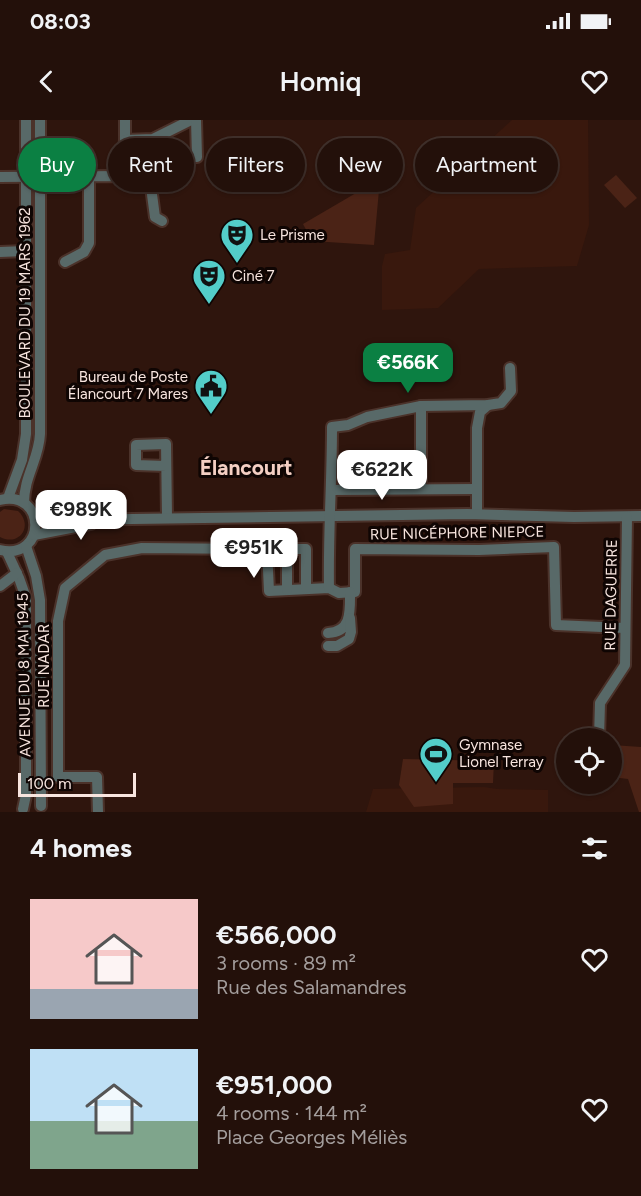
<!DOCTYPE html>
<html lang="en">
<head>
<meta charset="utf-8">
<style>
  :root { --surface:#23100a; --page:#2b1913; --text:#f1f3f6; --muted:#a39d9c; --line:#40302b; --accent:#0b8043 }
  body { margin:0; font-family:Figtree,sans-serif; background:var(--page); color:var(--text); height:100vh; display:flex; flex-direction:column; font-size:22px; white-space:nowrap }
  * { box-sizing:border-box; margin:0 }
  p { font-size:20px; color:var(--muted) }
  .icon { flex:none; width:33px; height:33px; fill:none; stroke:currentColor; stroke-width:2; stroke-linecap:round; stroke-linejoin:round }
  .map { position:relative; height:692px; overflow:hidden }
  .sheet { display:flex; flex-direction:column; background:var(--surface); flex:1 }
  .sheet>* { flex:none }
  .banner { position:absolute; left:18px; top:18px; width:606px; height:54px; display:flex; gap:12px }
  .buttons { position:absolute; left:556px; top:608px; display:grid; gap:12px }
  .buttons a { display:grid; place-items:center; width:66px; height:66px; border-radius:50%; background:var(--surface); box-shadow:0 2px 4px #0004,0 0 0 2px var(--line); font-size:30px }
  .scale { position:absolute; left:18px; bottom:15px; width:118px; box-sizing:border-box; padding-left:6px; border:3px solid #f8e5df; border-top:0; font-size:16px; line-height:21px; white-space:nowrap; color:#f8e5df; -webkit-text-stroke:4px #0f0503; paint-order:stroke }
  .price { position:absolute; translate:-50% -51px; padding:0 14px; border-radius:12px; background:#fff; color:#222; font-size:20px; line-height:39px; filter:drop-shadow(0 2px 3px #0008) }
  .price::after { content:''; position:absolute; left:50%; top:36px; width:18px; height:14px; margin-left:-9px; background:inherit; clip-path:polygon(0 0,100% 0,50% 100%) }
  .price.active { background:var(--accent); color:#fff }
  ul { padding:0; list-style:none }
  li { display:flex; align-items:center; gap:18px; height:150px; padding:0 30px }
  li span { display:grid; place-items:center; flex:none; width:168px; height:120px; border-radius:0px; color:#555 }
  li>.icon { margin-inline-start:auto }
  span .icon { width:72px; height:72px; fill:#fffc; stroke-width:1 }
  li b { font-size:26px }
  h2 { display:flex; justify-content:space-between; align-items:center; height:72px; padding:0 30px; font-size:26px }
  .pill { padding:0 21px; border-radius:27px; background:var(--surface); box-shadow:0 2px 4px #0004,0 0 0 2px var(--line); font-size:21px; line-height:54px }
  .pill.active { background:var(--accent); color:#fff }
  .status { display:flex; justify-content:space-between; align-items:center; height:42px; padding:0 30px; background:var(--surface); direction:ltr }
  .status svg { height:16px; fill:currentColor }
  header { display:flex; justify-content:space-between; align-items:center; height:78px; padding:0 30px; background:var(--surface); font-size:27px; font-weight:600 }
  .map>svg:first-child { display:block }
</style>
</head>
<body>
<div class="status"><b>08:03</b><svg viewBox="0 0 49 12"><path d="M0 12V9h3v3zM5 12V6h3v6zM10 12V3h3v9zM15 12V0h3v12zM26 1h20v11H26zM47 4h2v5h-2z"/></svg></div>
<header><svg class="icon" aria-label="back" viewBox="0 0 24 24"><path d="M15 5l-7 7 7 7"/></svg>Homiq<svg class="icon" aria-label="heart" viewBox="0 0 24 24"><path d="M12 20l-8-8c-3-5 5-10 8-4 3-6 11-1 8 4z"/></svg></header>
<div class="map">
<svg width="641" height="692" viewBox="0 0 641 692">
  <rect width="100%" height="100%" fill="#2f150d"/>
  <!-- built -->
  <g fill="#39180d">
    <path d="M512,0H588L589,105L577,146L479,149L438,188L382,190V146L385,134L410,130L416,88Z"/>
    <path d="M484,667L497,669L548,670V692H366L373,669Z"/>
  </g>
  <!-- green -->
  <g fill="#4b2316">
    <path d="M370,41L378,55L351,71L342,56Z"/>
    <path d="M616,55L637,78L625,88L604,65Z"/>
    <path d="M380,59L374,125L312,121L303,104Z"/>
    <path d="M4,389L18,391C34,406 19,427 0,417V392Z"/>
    <path d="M612,625L641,627V692H639L628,659L612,657Z"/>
    <path d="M403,639L494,641L493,663H453V684L414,687L399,665Z"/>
  </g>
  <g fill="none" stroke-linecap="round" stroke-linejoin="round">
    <defs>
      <g id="minor">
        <path d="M125,20V0"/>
        <path d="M123,38L125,20L153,19L191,0"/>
        <path d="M121,56L123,38L197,37L196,0"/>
        <path d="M0,57L121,56L144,59L149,62L151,67L155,97L162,101"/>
        <path d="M0,132L25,131"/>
        <path d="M65,142L84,132L89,123V57"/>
        <path d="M166,346L136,345V325L166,324L167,397"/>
        <path d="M421,369V286"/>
        <path d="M332,370L476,369"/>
        <path d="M8,378L22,340L26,314V0"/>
        <path d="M0,380C47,369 47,441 0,430"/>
        <path d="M24,383C24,356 39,339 40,314V0"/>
        <path d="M477,394V308L480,292L488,285"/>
        <path d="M34,395L44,398L63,400L467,394L574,397L641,396"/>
        <path d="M34,415L91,404"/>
        <path d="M26,426L36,456L40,480L41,686"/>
        <path d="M287,429H267L269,471L329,468L339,473L355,472V429L479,430L554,427L556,505L625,508"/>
        <path d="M7,432L19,458L26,478V675L23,689"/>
        <path d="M0,466L17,453"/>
        <path d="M329,468C328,414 332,361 332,307L348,305L367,297L421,286L488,285L501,283L511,271L510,248"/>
        <path d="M287,470V429H306V468"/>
        <path d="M328,513C352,512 350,491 350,472"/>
        <path d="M328,526H337L349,519L351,512L350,498"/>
        <path d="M599,618L600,583L625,545L627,397"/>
        <path d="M98,692L97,657H58V501L65,468L105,435L142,428L267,429"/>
      </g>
    </defs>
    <!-- minor casing -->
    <use href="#minor" stroke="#4b322a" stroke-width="14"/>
    <!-- minor -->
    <use href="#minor" stroke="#586968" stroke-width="10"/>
  </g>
  <!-- icons -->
  <defs>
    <symbol id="theatre-pin" viewBox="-11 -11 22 30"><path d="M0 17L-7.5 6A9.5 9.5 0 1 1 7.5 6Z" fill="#53cdc9" stroke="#0f0503"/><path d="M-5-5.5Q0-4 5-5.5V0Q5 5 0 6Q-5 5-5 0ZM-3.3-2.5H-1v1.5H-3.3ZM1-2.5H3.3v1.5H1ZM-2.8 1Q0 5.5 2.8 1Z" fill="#111"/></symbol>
    <symbol id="civic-pin" viewBox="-11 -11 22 30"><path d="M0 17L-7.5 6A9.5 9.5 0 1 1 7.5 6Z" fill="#53cdc9" stroke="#0f0503"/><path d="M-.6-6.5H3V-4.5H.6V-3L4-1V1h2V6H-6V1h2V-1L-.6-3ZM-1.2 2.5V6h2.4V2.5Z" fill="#111"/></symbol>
    <symbol id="stadium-pin" viewBox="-11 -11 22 30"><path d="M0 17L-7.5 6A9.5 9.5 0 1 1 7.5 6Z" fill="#53cdc9" stroke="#0f0503"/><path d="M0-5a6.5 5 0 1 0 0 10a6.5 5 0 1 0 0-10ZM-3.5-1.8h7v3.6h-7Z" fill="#111"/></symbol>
  </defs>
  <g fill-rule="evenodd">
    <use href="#theatre-pin" x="218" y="96" width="38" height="52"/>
    <use href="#theatre-pin" x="190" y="137" width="38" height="52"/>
    <use href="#civic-pin" x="192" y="247" width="38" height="52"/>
    <use href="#stadium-pin" x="417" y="615" width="38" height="52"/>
  </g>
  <g text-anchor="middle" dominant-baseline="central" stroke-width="6" stroke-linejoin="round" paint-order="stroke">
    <!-- poi labels -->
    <g font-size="15" fill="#f8e5df" stroke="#0f0503" text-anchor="start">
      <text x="260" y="115">Le Prisme</text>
      <text x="232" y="156">Ciné 7</text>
      <text x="188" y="257" text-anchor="end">Bureau de Poste<tspan x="188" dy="17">Élancourt 7 Mares</tspan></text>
      <text x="459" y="625">Gymnase<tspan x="459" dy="17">Lionel Terray</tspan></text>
    </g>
    <!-- street labels -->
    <g font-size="15" fill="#f8e5df" stroke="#0f0503">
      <text transform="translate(25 193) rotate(-90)">BOULEVARD DU 19 MARS 1962</text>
      <text transform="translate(457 413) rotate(-1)">RUE NICÉPHORE NIEPCE</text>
      <text transform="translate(611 475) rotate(-89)">RUE DAGUERRE</text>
      <text transform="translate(44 546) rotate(-90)">RUE NADAR</text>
      <text transform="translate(24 555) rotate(-91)">AVENUE DU 8 MAI 1945</text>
    </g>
    <!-- district labels -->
    <g font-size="21" font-weight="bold" fill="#f4cfc3" stroke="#0f0503">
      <text x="246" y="347">Élancourt</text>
    </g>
  </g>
</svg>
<div class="buttons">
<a><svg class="icon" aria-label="locate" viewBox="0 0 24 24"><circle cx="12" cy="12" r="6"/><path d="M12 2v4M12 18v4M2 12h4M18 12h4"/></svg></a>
</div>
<div class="scale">100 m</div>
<b class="price active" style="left:408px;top:274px">€566K</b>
<b class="price" style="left:382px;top:381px">€622K</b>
<b class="price" style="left:81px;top:421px">€989K</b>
<b class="price" style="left:254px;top:459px">€951K</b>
<div class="banner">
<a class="pill active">Buy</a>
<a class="pill">Rent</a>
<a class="pill">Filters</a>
<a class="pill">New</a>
<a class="pill">Apartment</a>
</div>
</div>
<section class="sheet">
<h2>4 homes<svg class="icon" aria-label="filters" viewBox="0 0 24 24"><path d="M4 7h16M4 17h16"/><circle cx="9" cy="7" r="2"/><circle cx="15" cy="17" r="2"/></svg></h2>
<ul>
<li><span style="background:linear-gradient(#f6c9c9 75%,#9aa5b1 0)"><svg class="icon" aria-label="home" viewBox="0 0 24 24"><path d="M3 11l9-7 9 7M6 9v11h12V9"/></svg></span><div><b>€566,000</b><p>3 rooms · 89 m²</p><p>Rue des Salamandres</p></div><svg class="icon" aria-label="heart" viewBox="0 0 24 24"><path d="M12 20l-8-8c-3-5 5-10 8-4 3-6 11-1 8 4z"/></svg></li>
<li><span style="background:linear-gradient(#bfe0f5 60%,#7fa58c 0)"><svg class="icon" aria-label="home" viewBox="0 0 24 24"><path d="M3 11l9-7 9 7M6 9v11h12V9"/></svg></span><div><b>€951,000</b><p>4 rooms · 144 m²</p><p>Place Georges Méliès</p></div><svg class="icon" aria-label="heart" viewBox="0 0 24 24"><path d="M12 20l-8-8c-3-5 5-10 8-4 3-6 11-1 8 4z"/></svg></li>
</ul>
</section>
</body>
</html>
